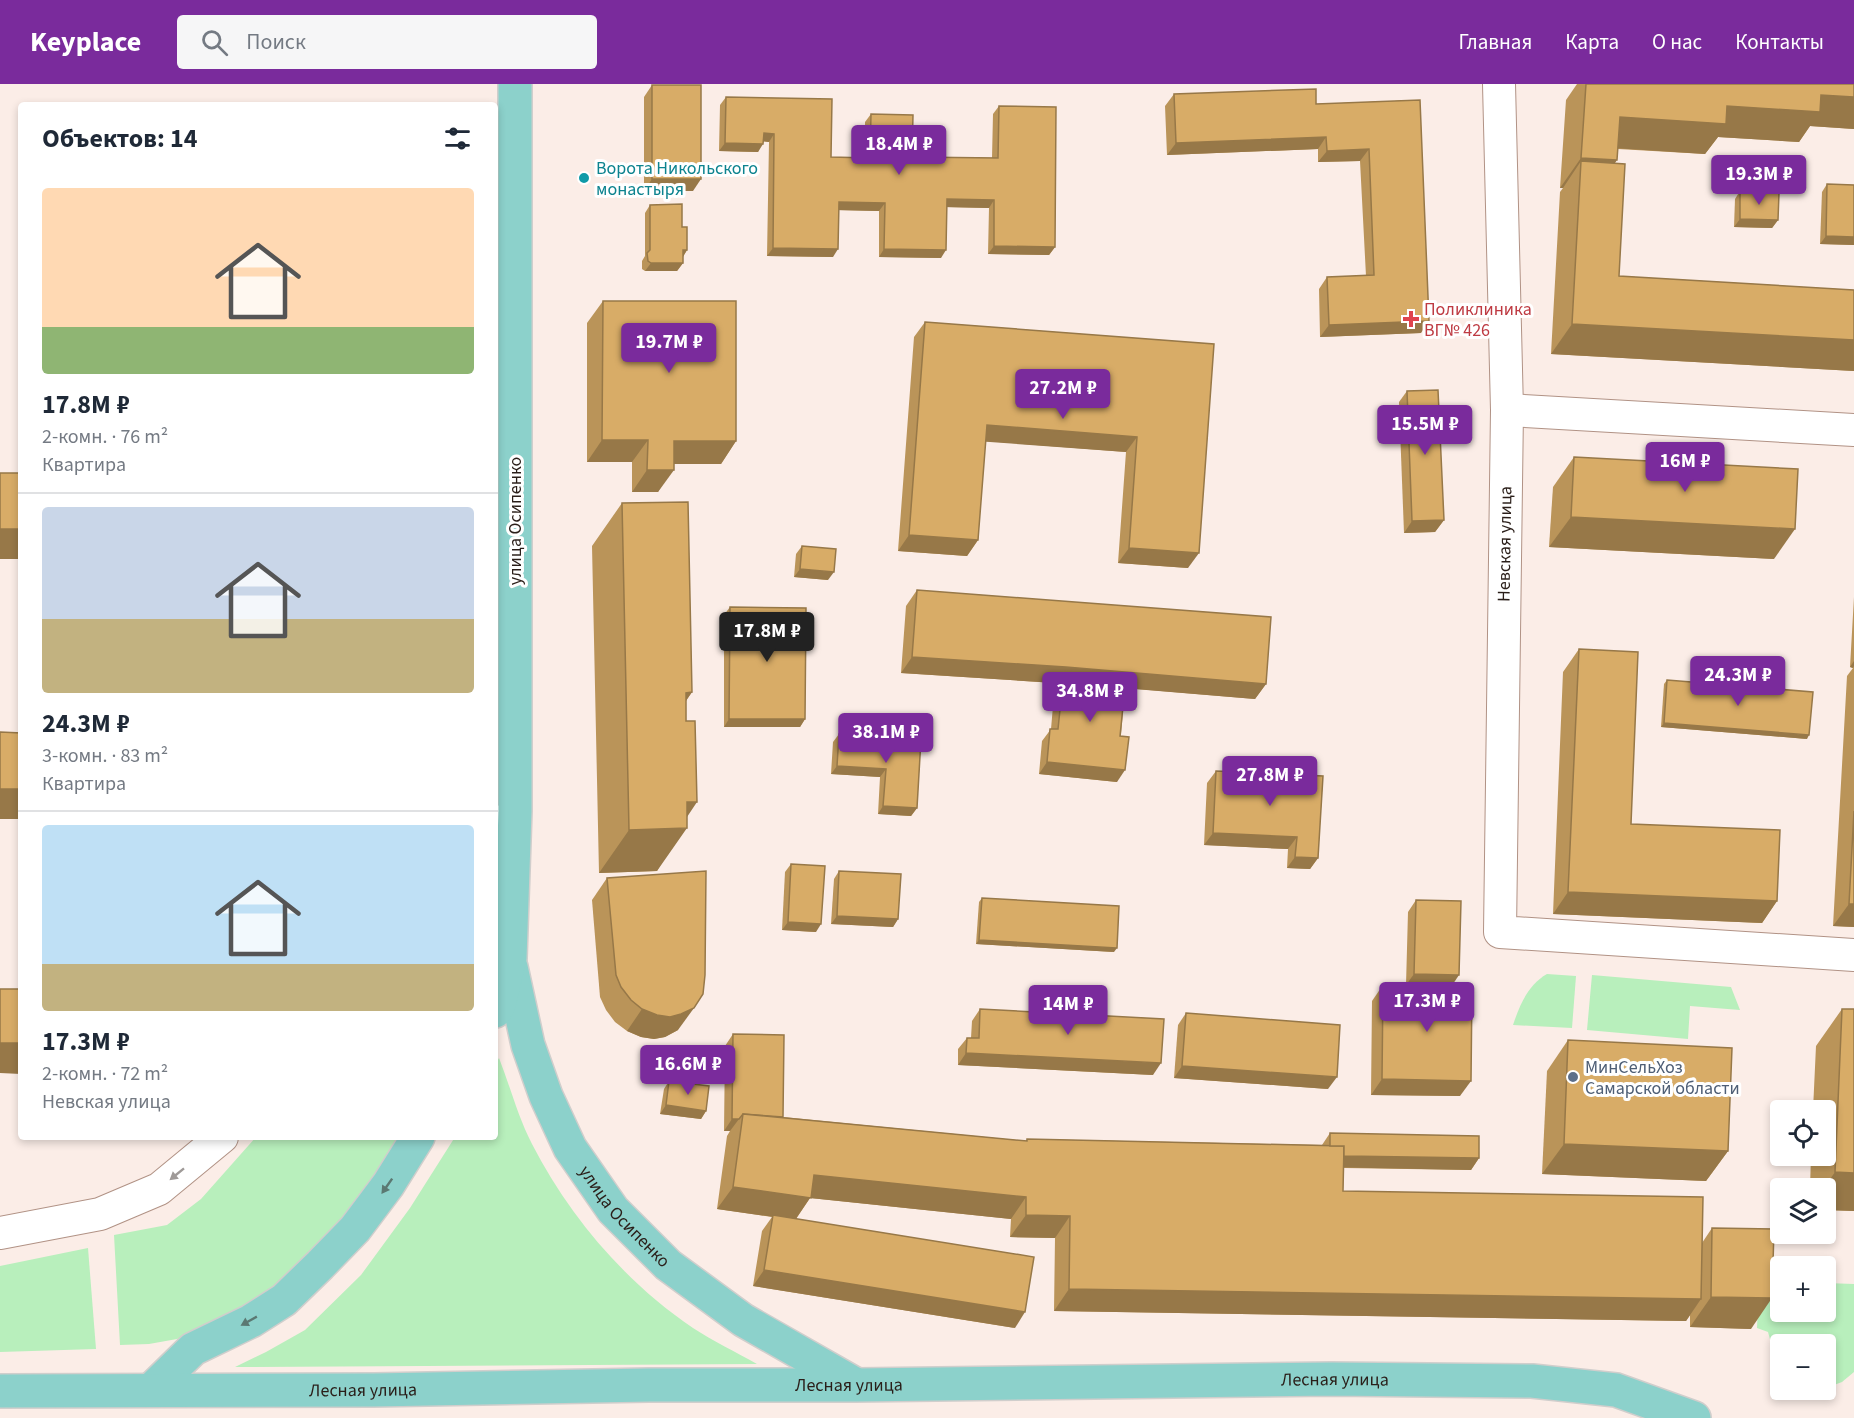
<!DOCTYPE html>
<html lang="ru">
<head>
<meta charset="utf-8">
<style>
  :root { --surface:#fff; --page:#f6f6f7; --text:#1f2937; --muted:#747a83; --line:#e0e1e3; --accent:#7a2b9c }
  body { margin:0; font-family:"Source Sans 3",sans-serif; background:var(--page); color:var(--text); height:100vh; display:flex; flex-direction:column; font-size:22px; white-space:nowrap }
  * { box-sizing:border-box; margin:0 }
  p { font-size:20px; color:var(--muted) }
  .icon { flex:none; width:33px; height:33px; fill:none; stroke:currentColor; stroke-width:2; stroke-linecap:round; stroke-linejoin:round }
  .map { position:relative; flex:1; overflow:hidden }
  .drawer { position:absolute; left:18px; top:18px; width:480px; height:1038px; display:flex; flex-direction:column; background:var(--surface); border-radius:6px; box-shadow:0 3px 9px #0003 }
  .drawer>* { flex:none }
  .controls { position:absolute; left:1770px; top:1016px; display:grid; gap:12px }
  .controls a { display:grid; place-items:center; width:66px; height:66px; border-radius:6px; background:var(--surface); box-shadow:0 3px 9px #0003; font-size:30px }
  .price { position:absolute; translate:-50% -51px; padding:0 14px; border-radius:6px; background:var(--accent); color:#fff; font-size:20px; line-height:39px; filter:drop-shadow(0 2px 3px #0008) }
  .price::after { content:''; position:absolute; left:50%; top:36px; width:18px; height:14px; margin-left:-9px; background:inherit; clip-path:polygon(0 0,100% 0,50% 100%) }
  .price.active { background:#222; color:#fff }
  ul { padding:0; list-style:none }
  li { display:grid; align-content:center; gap:12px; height:318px; padding:0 24px }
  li+li { border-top:2px solid var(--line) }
  li span { display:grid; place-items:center; height:186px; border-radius:6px; color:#555 }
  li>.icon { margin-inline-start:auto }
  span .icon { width:108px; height:108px; fill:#fffc; stroke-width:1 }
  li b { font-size:26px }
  h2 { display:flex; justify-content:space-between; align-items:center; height:72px; padding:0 24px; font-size:26px }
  header { display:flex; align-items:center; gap:36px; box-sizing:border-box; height:84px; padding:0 30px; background:var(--accent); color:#fff }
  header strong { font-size:28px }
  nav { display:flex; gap:33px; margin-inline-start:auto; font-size:21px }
  .search { width:420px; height:54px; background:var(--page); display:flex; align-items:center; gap:15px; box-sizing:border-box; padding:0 21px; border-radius:6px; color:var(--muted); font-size:22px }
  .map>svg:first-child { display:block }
</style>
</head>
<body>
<header>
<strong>Keyplace</strong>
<div class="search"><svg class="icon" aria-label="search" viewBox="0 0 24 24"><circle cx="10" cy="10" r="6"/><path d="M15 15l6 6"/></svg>Поиск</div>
<nav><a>Главная</a><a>Карта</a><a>О нас</a><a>Контакты</a></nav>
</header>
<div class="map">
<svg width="1854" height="1334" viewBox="0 0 1854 1334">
  <rect width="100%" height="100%" fill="#fbede7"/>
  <!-- green -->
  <g fill="#b8efbc">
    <path d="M1547,890L1576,892L1572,944L1513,941C1520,920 1528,901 1547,890Z"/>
    <path d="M1592,891L1731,903L1740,926L1690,922L1688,955L1587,946Z"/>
    <path d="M499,974C510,1002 518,1033 532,1060C569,1132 625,1198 693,1244C713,1257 736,1268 757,1280L235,1283L266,1268L305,1246L361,1191L410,1124L455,1053H495V981Z"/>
    <path d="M256,1053H401L352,1126L291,1189L265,1211L217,1243L177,1255L149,1260L120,1261L114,1151L167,1141L201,1115Z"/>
    <path d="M88,1164L96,1265L0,1268V1182Z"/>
    <path d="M1759,1195L1780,1196V1227H1826V1199L1854,1200V1288L1842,1298L1826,1304V1260H1780V1292L1768,1248L1757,1244Z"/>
  </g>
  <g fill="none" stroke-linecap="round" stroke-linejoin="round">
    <defs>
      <g id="minor">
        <path d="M1499,0L1507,326L1500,848L1854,871"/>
        <path d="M1507,326L1854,346"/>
        <path d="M495,750L515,727"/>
        <path d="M0,1149L100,1130L159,1105L222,1053"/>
      </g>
      <g id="major">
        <path id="s1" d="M511,883L528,961L546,1012L570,1064L613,1126L668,1181L743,1236L855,1300"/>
        <path d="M495,927L499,921L510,874L515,727V0"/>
        <path d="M151,1306L193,1265L251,1237L284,1216L320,1181L355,1145L388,1101L418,1053"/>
        <path id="s2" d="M0,1307L374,1306L649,1301H856L1331,1295L1532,1297L1616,1306L1694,1334"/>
      </g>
    </defs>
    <!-- minor casing -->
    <use href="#minor" stroke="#b19285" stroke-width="34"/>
    <!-- major casing -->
    <use href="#major" stroke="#d0cecc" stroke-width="36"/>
    <!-- minor -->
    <use href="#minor" stroke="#fff" stroke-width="32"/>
    <!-- major -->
    <use href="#major" stroke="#8cd1cb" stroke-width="33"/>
  </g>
  <!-- wall -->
  <g fill="#ba9459">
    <path d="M1577,0H1854V45L1810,42L1799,58L1718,53L1705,70L1618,65L1615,79L1619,192L1854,206V287L1551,270L1560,108L1563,104H1560L1566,16Z"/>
    <path d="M652,1L693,107H644V13Z"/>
    <path d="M1174,10L1316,20L1420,16L1421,249L1320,253L1319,205L1327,193L1366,192L1360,77L1318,78V65L1167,71L1165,22Z"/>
    <path d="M726,13L831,73L865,74V38L871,30L912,73L992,74L993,30L999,22L1055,163L1049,171L988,170L989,124L947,123L941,174L879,173V127L839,126L833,173L767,172L769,58L763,57L758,68L719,67L720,21Z"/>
    <path d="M1827,100L1854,101V161L1820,160L1822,108Z"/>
    <path d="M1740,107L1778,136L1772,144L1734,143L1735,115Z"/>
    <path d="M650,121L682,143L687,166L683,173V179L677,187H645L642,185V177L645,172V129Z"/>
    <path d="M603,217L736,357L721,380H674L658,408H632V378H587V239Z"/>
    <path d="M925,238L1214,260L1188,484L1118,479L1126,368L985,357L978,456L967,472L898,467L914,253Z"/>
    <path d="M1407,307L1444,436L1435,448L1404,449L1399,318Z"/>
    <path d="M1574,373L1774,475L1549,463L1553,403Z"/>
    <path d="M622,419L692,608L686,617L687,733L657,787L599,789L592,462Z"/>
    <path d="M802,462L828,496L794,493L796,470Z"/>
    <path d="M917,506L1266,600L1255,615L1125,604L1117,698L1039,690L1042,657L1051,645L1055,599L901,589L906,522Z"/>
    <path d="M1854,513V843L1833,842L1847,592L1853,584L1850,583Z"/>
    <path d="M730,523L805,635L800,643H724V531Z"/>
    <path d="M1579,565L1631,740L1777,817L1762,839L1553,830L1563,588Z"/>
    <path d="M1667,596L1807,655L1661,643L1664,600Z"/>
    <path d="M839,650L921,655L917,724L911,732L878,730L880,693L831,690L833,658Z"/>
    <path d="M1216,687L1323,692L1318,774L1310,785L1287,784L1288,765L1204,761L1207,699Z"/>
    <path d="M791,780L816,848L782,846L785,788Z"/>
    <path d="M839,787L898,835L893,843L831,840L834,795Z"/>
    <path d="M607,794L678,946L665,953L654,955L641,953L627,947L615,938L606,926L600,913L592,816Z"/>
    <path d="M982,814L1114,868L976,860L979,818Z"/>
    <path d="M1416,816L1451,902L1460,1012L1371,1011L1372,917L1383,901H1406L1408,828Z"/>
    <path d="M980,925L1153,991L958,981V965L967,954H971L972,937Z"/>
    <path d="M1842,925H1854V1127L1826,1126V1104H1810L1811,1071H1826V1026H1813L1816,962Z"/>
    <path d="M1186,929L1328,1005L1174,994L1178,941Z"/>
    <path d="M733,950L783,1033L1026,1057L1027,1055L1322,1061L1330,1049L1479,1074L1471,1086L1344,1084L1343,1107L1702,1159L1712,1144L1751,1245L1690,1243V1231L1686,1237L1054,1227L1055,1154L1010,1153L1011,1135L810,1114L796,1135L1015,1244L753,1202L762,1147L772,1133L717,1125L727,1052L730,1047H724L725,962Z"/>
    <path d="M1568,956L1728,1067L1706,1097L1542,1090L1547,987Z"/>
    <path d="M669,997L706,1027L701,1035L660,1030L664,1005Z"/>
  </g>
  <!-- shaded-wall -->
  <g fill="#977848">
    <path d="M1821,11L1854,13V45L1810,42L1799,58L1718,53L1705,70L1598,63L1620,33Z"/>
    <path d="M764,49L774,50L769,58L758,57Z"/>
    <path d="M1326,53L1318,65L1167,71L1176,59Z"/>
    <path d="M725,59L763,60L758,68L719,67Z"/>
    <path d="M1369,65L1360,77L1318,78L1327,67Z"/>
    <path d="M1581,74L1617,76L1596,106L1581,77L1563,104H1560Z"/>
    <path d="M652,95H701L693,107H644Z"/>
    <path d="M947,115L994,116L989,124L942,123Z"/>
    <path d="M839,118L885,119L879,127L833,126Z"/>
    <path d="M1740,135L1778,136L1772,144L1734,143Z"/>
    <path d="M1826,152L1854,153V161L1820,160Z"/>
    <path d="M994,162L1055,163L1049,171L988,170Z"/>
    <path d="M773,164L838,165L833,173L767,172Z"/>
    <path d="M884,165L946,166L941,174L879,173Z"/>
    <path d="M683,166H687L682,174Z"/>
    <path d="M651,179H683L677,187H645Z"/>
    <path d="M1429,237L1421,249L1320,253L1329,241Z"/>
    <path d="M1572,240L1854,256V287L1551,270Z"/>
    <path d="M987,341L1137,353L1126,368L976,357Z"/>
    <path d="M602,356H648L632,378H587Z"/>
    <path d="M674,357H736L721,380H658Z"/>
    <path d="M647,386H674L658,408H632Z"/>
    <path d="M1571,433L1795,445L1774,475L1549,463Z"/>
    <path d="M1444,436L1435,448L1404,449L1412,437Z"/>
    <rect x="0" y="445" width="21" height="30"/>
    <path d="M909,451L978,456L967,472L898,467Z"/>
    <path d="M1129,464L1199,469L1188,484L1118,479Z"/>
    <path d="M800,485L834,488L828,496L794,493Z"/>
    <path d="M912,573L1066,583L1266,600L1255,615L1062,599L1064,587L1055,599L901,589Z"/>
    <path d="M1854,577V582L1853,584L1850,583Z"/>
    <path d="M692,608L662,651L686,609Z"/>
    <path d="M729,635H805L800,643H724Z"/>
    <path d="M1664,639L1809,651L1807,655L1661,643Z"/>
    <path d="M1047,678L1125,686L1117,698L1039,690Z"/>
    <path d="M837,682L886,685L880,693L831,690Z"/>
    <rect x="0" y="705" width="21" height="30"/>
    <path d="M687,718H697L679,745L687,744L657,787L599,789L629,746Z"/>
    <path d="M883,722L917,724L911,732L878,730Z"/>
    <path d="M1213,749L1297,753L1288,765L1204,761Z"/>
    <path d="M1295,773L1318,774L1310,785L1287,784Z"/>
    <path d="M1568,808L1777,817L1762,839L1553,830Z"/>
    <path d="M1849,820H1854V843L1833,842Z"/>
    <path d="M837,832L898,835L893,843L831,840Z"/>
    <path d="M788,838L821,840L816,848L782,846Z"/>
    <path d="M979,856L1117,864L1114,868L976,860Z"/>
    <path d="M1414,890L1459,891L1451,903L1406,901Z"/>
    <path d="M694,924L678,946L665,953L654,955L641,953L627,947L642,925Z"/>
    <path d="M0,959H21V990L0,989Z"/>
    <path d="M966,969L1161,979L1153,991L958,981Z"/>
    <path d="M1182,982L1337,993L1328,1005L1174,994Z"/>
    <path d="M1382,995L1471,997L1460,1012L1371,1011Z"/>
    <path d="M666,1021L706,1027L701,1035L660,1030Z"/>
    <path d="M732,1035H739L730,1047H724Z"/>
    <path d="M1564,1060L1728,1067L1706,1097L1542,1090Z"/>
    <path d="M1330,1071L1479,1074L1471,1086L1322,1083Z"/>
    <path d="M1835,1088L1854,1089V1127L1826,1126V1104H1824Z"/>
    <path d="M814,1091L1026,1113L1011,1135L810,1114L795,1136L717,1125L733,1103Z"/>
    <path d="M1026,1131L1070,1132L1055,1154L1010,1153Z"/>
    <path d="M764,1186L1025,1228L1015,1244L753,1202Z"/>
    <path d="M1069,1205L1701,1215L1686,1237L1054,1227Z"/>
    <path d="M1711,1213L1772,1214L1751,1245L1690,1243Z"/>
  </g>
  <!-- building -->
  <g fill="#d8ac67" stroke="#977848" stroke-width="1.5">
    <path d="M1586,0H1854V13L1821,11L1820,28L1727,22L1726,40L1620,33L1617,76L1581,74Z"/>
    <rect x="652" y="1" width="49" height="94"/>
    <path d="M1316,5V20L1420,16L1429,237L1329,241L1327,193L1374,191L1369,65L1327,67L1326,53L1176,59L1174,10Z"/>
    <path d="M726,13L832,15L831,73L870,74L871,30L913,31L912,73L998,74L999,22L1056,23L1055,163L994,162V116L947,115L946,166L884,165L885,119L839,118L838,165L773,164L774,50L764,49L763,60L725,59Z"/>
    <path d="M1581,77L1625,80L1619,192L1854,206V256L1572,240Z"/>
    <path d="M1827,100L1854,101V153L1826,152Z"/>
    <path d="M1740,107L1779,109L1778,136L1740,135Z"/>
    <path d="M682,120V143H687V166H683V179H651L648,177L647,169L650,166V121Z"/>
    <path d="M603,217H736V357H674V386H647L648,356H602Z"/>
    <path d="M925,238L1214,260L1199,469L1129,464L1137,353L987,341L978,456L909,451Z"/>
    <path d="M1438,306L1444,436L1412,437L1407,307Z"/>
    <path d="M1574,373L1798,385L1795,445L1571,433Z"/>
    <rect x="0" y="389" width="21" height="56"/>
    <path d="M688,418L692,608L686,609V637H695L697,718H687V744L629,746L622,419Z"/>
    <path d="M802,462L836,465L834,488L800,485Z"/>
    <path d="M917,506L1271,533L1266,600L1066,583L912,573Z"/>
    <path d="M730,523L806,524L805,635H729Z"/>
    <path d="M1579,565L1638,568L1631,740L1780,746L1777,817L1568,808Z"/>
    <path d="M1064,587L1126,593L1120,652L1129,653L1125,686L1047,678L1050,645H1058Z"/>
    <path d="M1667,596L1813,608L1809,651L1664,639Z"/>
    <path d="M0,648L21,649V705H0Z"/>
    <path d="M839,650L921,655L917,724L883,722L886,685L837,682Z"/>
    <path d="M1216,687L1323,692L1318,774L1295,773L1297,753L1213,749Z"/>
    <path d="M1854,727V820H1849Z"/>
    <path d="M791,780L825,782L821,840L788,838Z"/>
    <path d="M706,787L705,891L703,910L694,924L681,930L670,933L657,931L642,925L631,916L621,903L616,891L607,794Z"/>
    <path d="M839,787L901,790L898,835L837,832Z"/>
    <path d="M982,814L1119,822L1117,864L979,856Z"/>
    <path d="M1416,816L1461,817L1459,891L1414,890Z"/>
    <path d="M1383,901L1472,903L1471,997L1382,995Z"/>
    <rect x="0" y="905" width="21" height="54"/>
    <path d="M980,925L1164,935L1161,979L966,969L967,954H979Z"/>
    <path d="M1842,925H1854V1089L1835,1088Z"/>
    <path d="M1186,929L1340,941L1337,993L1182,982Z"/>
    <path d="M733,950L784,951L783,1033L743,1030L739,1035H732Z"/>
    <path d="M1568,956L1732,964L1728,1067L1564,1060Z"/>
    <path d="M669,997L709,1002L706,1027L666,1021Z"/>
    <path d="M743,1030L1027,1057V1055L1344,1062L1343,1107L1703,1113L1701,1215L1069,1205L1070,1132L1026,1131V1113L814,1091L811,1114L733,1103Z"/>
    <path d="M1330,1049L1479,1052V1074L1344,1072V1062H1330Z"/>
    <path d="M773,1131L1034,1173L1025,1228L764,1186Z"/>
    <path d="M1712,1144L1774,1145L1772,1214L1711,1213Z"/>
  </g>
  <!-- one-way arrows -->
  <defs><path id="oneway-solid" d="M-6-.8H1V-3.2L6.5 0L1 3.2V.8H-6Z" transform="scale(1.5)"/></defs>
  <use fill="#9f9a98" href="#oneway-solid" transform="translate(177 1090) rotate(141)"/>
  <g fill="#5b7872">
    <use href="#oneway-solid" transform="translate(387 1102) rotate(125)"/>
    <use href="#oneway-solid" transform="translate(249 1237) rotate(151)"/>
  </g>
  <!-- markers -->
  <circle fill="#0f9aa8" stroke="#fff" stroke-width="2" cx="584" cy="94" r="6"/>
  <path fill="#e0444e" stroke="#fff" stroke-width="2" d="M1408 226h6v6h6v6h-6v6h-6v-6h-6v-6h6z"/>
  <circle fill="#5c6f8a" stroke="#fff" stroke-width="2" cx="1573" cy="993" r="6"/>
  <g text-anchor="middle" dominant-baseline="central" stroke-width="6" stroke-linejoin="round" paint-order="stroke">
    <!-- culture labels -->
    <g font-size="18" fill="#0d838f" stroke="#fff" text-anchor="start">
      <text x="596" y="84">Ворота Никольского<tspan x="596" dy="21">монастыря</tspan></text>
    </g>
    <!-- health labels -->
    <g font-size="18" fill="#be3a42" stroke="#fff" text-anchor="start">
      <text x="1424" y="225">Поликлиника<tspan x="1424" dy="21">ВГ№ 426</tspan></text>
    </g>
    <!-- street labels -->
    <g font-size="18" fill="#2a1e19" stroke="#fff">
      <text transform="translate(515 437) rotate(-90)">улица Осипенко</text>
      <text transform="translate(1505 460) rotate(-89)">Невская улица</text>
      <text stroke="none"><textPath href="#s1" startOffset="279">улица Осипенко</textPath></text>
      <text stroke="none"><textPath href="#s2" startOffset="1335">Лесная улица</textPath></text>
      <text stroke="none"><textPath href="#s2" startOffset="849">Лесная улица</textPath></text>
      <text stroke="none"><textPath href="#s2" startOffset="363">Лесная улица</textPath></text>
    </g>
    <!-- service labels -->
    <g font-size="18" fill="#4e5e75" stroke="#fff" text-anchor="start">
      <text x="1585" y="983">МинСельХоз<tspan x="1585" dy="21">Самарской области</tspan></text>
    </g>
  </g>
</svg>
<div class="controls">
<a><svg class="icon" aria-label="locate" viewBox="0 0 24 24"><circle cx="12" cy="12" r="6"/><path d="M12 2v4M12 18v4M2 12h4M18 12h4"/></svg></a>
<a><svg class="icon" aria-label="layers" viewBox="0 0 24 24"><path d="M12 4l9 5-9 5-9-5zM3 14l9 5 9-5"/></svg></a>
<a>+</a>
<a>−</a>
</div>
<b class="price" style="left:899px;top:92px">18.4M ₽</b>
<b class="price" style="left:1759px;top:122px">19.3M ₽</b>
<b class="price" style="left:669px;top:290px">19.7M ₽</b>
<b class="price" style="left:1063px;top:336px">27.2M ₽</b>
<b class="price" style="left:1425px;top:372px">15.5M ₽</b>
<b class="price" style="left:1685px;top:409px">16M ₽</b>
<b class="price active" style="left:767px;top:579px">17.8M ₽</b>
<b class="price" style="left:1738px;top:623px">24.3M ₽</b>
<b class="price" style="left:1090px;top:639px">34.8M ₽</b>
<b class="price" style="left:886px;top:680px">38.1M ₽</b>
<b class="price" style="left:1270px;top:723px">27.8M ₽</b>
<b class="price" style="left:1427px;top:949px">17.3M ₽</b>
<b class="price" style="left:1068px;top:952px">14M ₽</b>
<b class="price" style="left:688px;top:1012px">16.6M ₽</b>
<section class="drawer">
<h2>Объектов: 14<svg class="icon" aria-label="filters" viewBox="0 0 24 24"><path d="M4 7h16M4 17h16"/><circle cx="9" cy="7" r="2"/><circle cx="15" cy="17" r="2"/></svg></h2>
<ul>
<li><span style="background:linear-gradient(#ffd9b3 75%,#8fb573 0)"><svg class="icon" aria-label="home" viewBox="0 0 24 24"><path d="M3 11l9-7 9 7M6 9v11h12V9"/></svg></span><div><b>17.8M ₽</b><p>2-комн. · 76 m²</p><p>Квартира</p></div></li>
<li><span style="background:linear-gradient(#c9d6e8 60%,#c2b280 0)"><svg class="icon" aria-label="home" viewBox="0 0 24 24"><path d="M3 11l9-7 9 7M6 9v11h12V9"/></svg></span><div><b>24.3M ₽</b><p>3-комн. · 83 m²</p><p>Квартира</p></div></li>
<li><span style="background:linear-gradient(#bfe0f5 75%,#c2b280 0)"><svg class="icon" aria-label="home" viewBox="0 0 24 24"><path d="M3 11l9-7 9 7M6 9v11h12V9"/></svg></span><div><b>17.3M ₽</b><p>2-комн. · 72 m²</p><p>Невская улица</p></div></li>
</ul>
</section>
</div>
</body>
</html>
